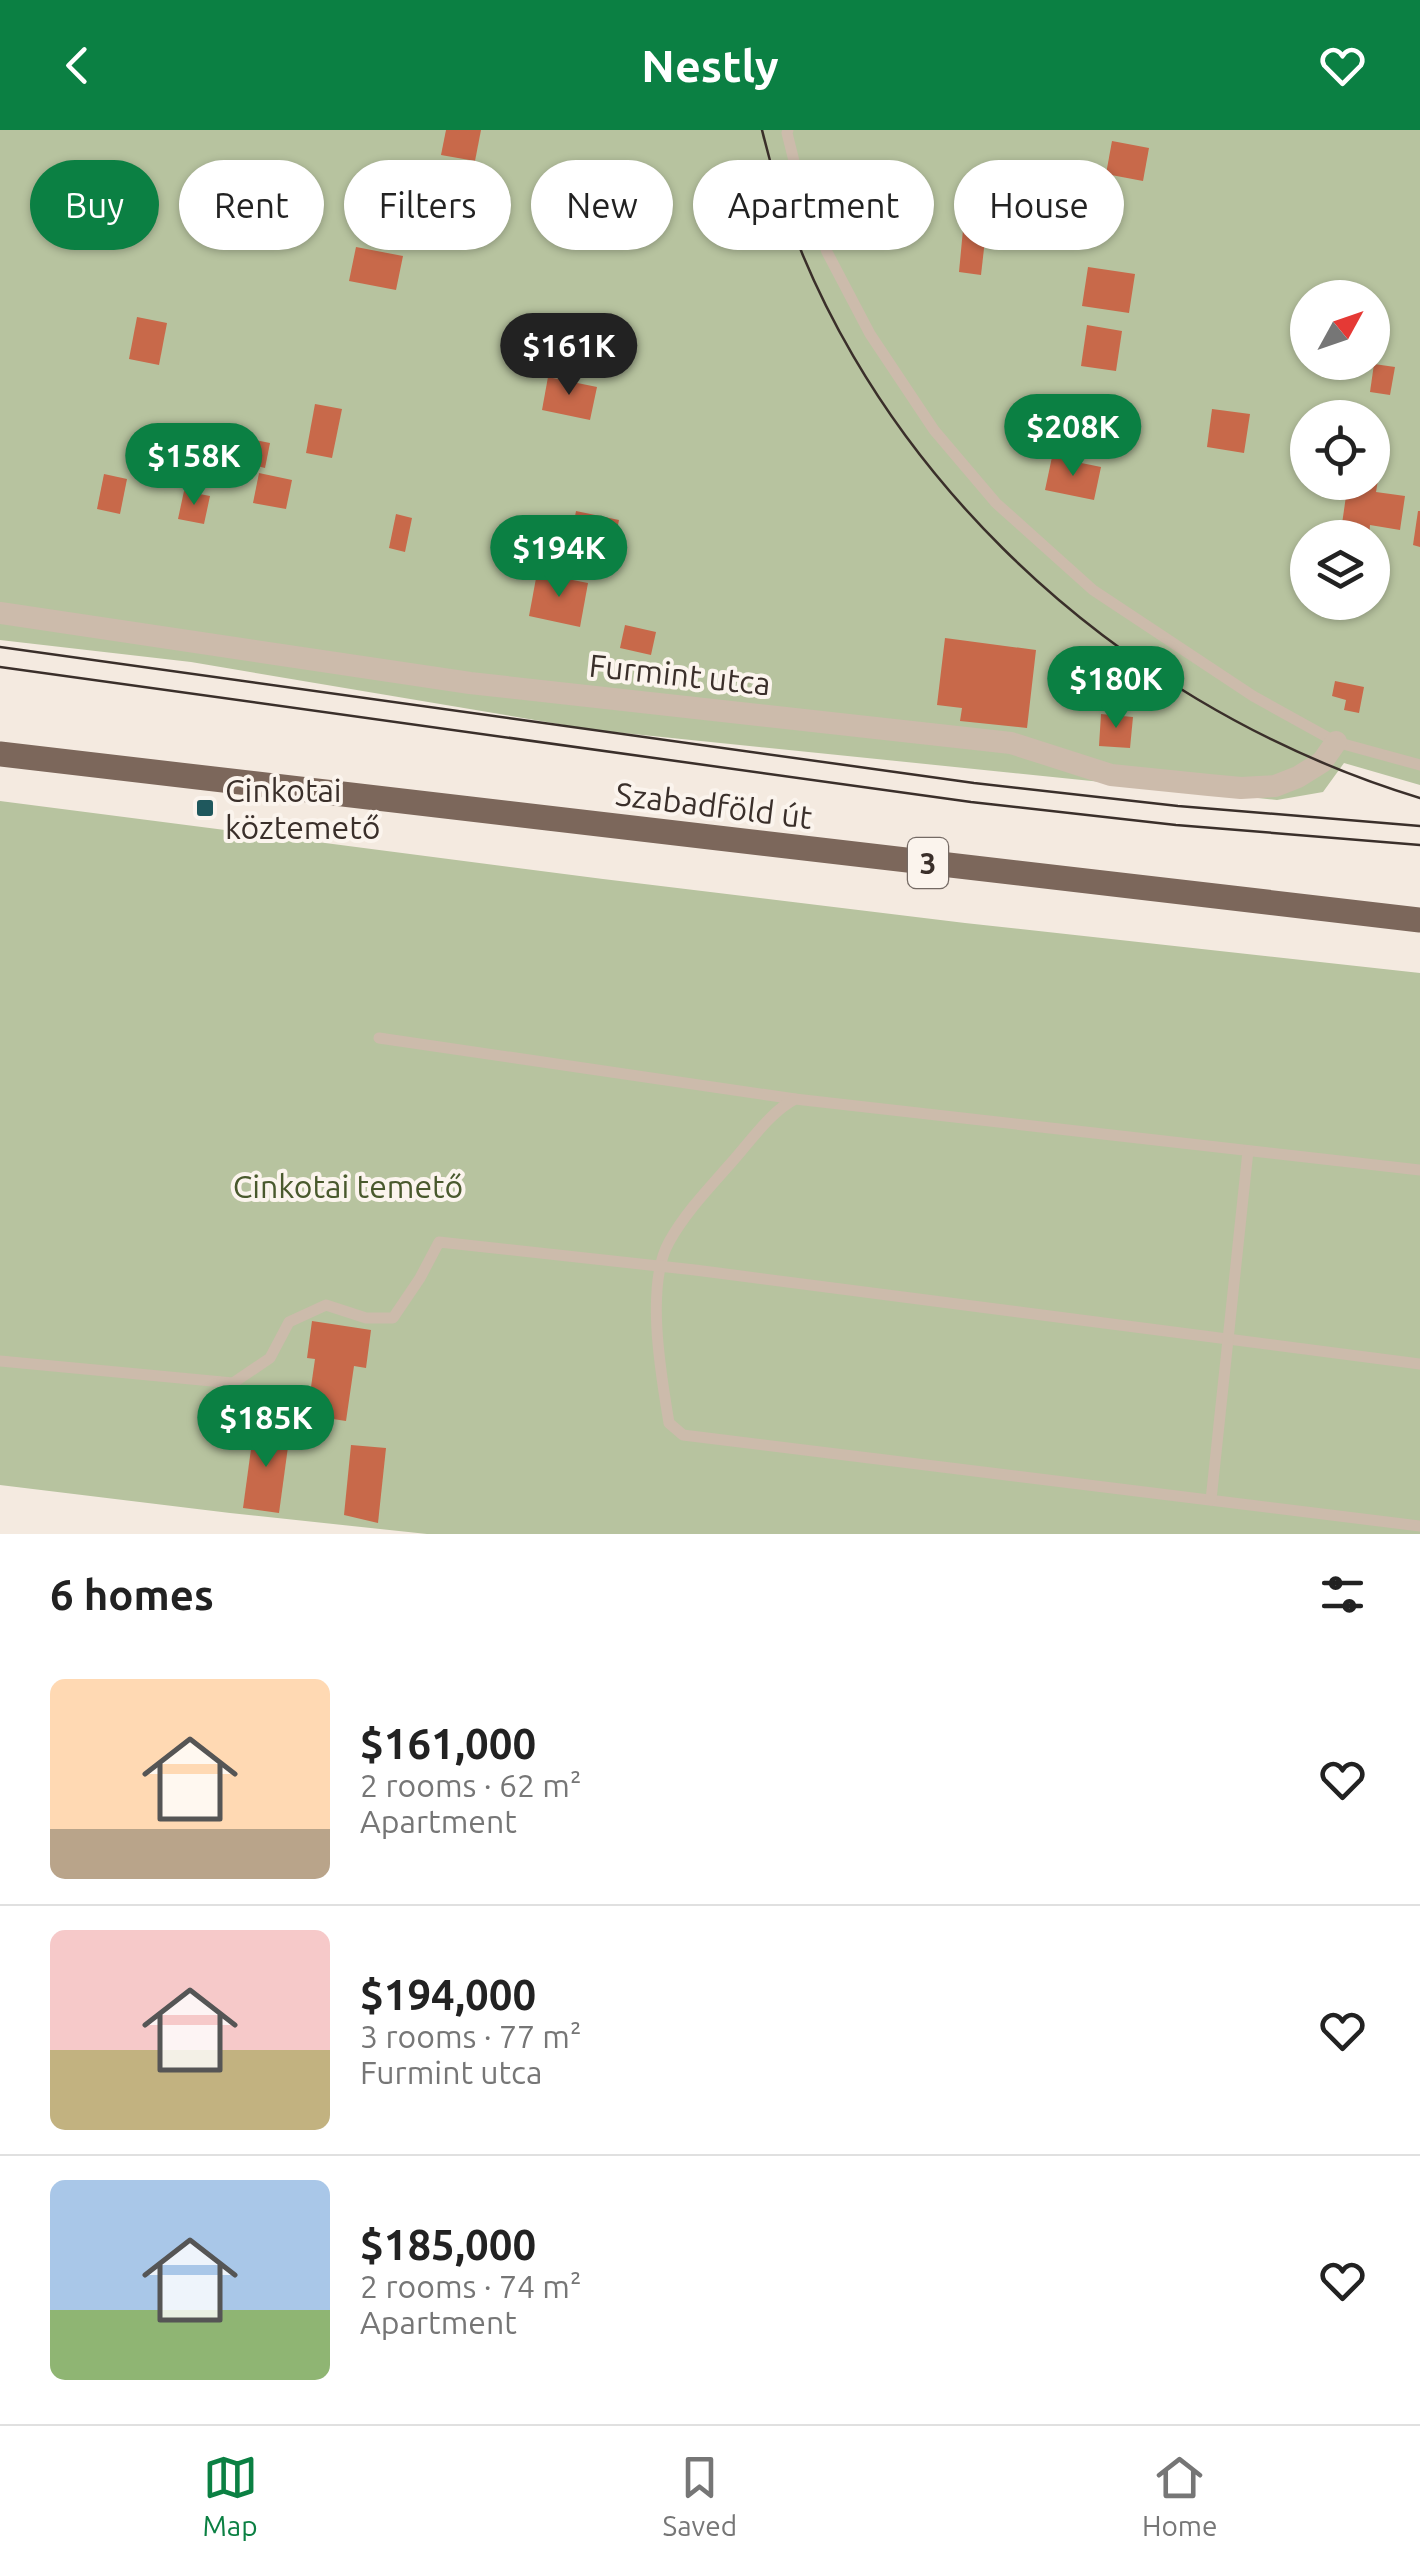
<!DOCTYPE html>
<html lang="en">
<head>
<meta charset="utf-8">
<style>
  :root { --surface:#fff; --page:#f2f2f2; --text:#222; --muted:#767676; --line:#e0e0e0; --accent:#0b8043 }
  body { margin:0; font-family:Ubuntu,sans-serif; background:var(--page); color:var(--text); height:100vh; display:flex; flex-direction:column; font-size:38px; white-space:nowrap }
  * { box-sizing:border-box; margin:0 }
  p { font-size:32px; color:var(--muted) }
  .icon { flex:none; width:55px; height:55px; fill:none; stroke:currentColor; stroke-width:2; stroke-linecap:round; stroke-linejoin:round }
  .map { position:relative; height:1404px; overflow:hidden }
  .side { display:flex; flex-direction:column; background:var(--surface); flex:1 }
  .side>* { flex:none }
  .hud { position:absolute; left:30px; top:30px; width:1360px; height:90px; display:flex; gap:20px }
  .needle { width:65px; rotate:50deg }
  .controls { position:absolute; left:1290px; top:150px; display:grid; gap:20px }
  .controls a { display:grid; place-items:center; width:100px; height:100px; border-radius:50%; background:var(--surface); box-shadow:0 2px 8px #0004; font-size:50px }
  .price { position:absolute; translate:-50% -85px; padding:0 22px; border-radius:35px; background:var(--accent); color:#fff; font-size:32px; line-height:65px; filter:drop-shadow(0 2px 5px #0008) }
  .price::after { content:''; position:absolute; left:50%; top:60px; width:30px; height:22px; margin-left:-15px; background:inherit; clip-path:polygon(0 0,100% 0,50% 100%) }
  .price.current { background:#222; color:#fff }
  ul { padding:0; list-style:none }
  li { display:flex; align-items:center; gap:30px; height:250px; padding:0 50px }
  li+li { border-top:2px solid var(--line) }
  li span { display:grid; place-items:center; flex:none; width:280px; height:200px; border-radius:15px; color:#555 }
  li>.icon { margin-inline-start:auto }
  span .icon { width:120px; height:120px; fill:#fffc; stroke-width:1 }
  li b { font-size:42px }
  h2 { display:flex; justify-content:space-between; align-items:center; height:120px; padding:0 50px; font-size:42px }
  .pill { padding:0 35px; border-radius:45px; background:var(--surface); box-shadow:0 2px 8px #0004; font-size:35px; line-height:90px }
  .pill.current { background:var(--accent); color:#fff }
  header { display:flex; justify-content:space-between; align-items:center; height:130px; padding:0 50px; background:var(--accent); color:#fff; font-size:45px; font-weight:700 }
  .tabs { display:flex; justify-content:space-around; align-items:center; height:140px; border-top:2px solid var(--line); background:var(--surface); font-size:28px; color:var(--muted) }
  .tabs a { display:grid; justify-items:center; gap:5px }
  .tabs .current { color:var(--accent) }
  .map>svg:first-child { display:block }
</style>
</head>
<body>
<header><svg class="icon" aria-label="back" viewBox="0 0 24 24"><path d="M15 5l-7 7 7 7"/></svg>Nestly<svg class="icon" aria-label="heart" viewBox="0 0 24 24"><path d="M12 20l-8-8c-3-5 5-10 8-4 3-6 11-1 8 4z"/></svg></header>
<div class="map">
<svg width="1420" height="1404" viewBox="0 0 1420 1404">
  <rect width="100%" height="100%" fill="#f4eae0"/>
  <!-- green -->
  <g fill="#b7c39f" fill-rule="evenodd">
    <path d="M0,0H1420V655L1344,633L1323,662L1277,670L594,600L191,532L0,510ZM1308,168H1372V232H1308ZM1308,288H1372V352H1308ZM1308,408H1372V472H1308Z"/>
    <path d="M0,671L603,749L965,793L1420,843V1404H427L230,1383L0,1355Z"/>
  </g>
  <!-- building -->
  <g fill="#c8694a">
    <path d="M446,0H481L475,31L441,25Z"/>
    <path d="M1112,11L1149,18L1143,51L1106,44Z"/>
    <path d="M964,89L987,92L981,145L959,142Z"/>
    <path d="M356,117L403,126L396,160L349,151Z"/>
    <path d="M1088,137L1135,144L1129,183L1082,176Z"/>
    <path d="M137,187L167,193L159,235L129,229Z"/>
    <path d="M1087,195L1122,201L1116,241L1081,236Z"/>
    <path d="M1374,234L1395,237L1390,265L1370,262Z"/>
    <path d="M548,247L597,257L590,290L542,280Z"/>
    <path d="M315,274L342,279L332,328L306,323Z"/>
    <path d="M1212,279L1250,284L1244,323L1207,317Z"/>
    <path d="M246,308L270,313L265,338L241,332Z"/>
    <path d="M1052,327L1101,337L1094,370L1045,360Z"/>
    <path d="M259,343L292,350L286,379L253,373Z"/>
    <path d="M104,344L127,349L120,384L97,379Z"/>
    <path d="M1372,349L1378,350L1376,362L1405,366L1400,400L1370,395L1369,408H1340L1348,352H1372Z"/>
    <path d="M184,361L210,366L204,394L178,389Z"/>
    <path d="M576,381L619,390L614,415L571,407Z"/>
    <path d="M1418,381H1420V417L1413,415Z"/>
    <path d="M396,384L412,388L405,422L389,418Z"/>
    <path d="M537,443L588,453L580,497L529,486Z"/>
    <path d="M625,495L656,502L651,525L620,518Z"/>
    <path d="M945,508L1036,520L1027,598L960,591L962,578L937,575Z"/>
    <path d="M1335,551L1364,557L1359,583L1344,580L1346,570L1332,566Z"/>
    <path d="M1101,584L1133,587L1130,618L1099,616Z"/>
    <path d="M312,1191L371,1200L366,1238L354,1236L346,1291L307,1285L315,1229L307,1228Z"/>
    <path d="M254,1297L290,1302L279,1383L243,1378Z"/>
    <path d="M351,1315L386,1318L378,1393L344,1385Z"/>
  </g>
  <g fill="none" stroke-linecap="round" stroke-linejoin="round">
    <!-- lane -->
    <g stroke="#ccbbab" stroke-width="11">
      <path d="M788,0L787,3L795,35L827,122L870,204L934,300L996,373L1093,460L1253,566L1336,612L1420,635"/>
      <path d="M379,908L795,969"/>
      <path d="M1420,1040L795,969C770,982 750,1012 731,1033C709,1058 685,1083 669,1112C645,1155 661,1245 669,1293L683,1305L1420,1396"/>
      <path d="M0,1231L233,1253L270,1228L289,1192L326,1175L366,1188H393L420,1148L439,1112L695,1140L1420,1234"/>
      <path d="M1211,1370L1248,1021"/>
    </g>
    <!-- street -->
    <path stroke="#ccbbab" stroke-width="22" d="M0,483L470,553L1011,613L1111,645L1209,655L1241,658L1275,656L1298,647L1322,632L1336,612"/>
    <!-- primary -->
    <path stroke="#7c675b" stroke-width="25" d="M0,624L1420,790"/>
    <!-- tram -->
    <g stroke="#3a2f2a" stroke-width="2.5">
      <path d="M762,0C838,320 1110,574 1420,668"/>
      <path d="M0,517L974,653L1178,676L1420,696"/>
      <path d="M0,537L971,672L1176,695L1420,715"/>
    </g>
  </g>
  <!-- markers -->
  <rect fill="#1f585d" stroke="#fbf4ed" stroke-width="4" x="195" y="668" width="20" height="20" rx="5"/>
  <g text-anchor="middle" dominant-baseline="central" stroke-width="8" stroke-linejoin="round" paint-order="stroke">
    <!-- shield labels -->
    <rect fill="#fbf4ed" stroke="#746a64" stroke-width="2.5" x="908" y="708" width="40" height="50" rx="8"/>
    <g font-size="30" font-weight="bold" fill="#3a2f2a">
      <text x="928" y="733">3</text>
    </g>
    <!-- street labels -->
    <g font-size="32" fill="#3a2f2a" stroke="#fbf4ed">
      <text transform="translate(680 544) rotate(6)">Furmint utca</text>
      <text transform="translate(714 675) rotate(7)">Szabadföld út</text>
    </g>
    <!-- poi labels -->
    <g font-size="32" fill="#3a2f2a" stroke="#fbf4ed" text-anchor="start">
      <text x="225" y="660">Cinkotai<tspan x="225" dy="37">köztemető</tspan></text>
    </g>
    <!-- park labels -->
    <g font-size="32" fill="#49592d" stroke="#fbf4ed">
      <text x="348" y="1056">Cinkotai temető</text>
    </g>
  </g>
</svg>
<div class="controls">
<a><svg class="needle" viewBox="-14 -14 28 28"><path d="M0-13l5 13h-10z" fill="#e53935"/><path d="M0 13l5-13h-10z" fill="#767676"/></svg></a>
<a><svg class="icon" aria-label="locate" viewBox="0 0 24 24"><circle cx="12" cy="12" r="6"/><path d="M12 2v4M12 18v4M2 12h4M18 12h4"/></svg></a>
<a><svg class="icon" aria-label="layers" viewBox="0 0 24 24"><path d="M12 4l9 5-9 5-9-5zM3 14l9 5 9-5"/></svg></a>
</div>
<b class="price current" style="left:569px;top:268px">$161K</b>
<b class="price" style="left:1073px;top:349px">$208K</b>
<b class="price" style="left:194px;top:378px">$158K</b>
<b class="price" style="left:559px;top:470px">$194K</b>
<b class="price" style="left:1116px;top:601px">$180K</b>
<b class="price" style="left:266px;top:1340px">$185K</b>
<div class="hud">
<a class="pill current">Buy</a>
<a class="pill">Rent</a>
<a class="pill">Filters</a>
<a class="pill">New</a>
<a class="pill">Apartment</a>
<a class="pill">House</a>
</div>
</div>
<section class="side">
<h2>6 homes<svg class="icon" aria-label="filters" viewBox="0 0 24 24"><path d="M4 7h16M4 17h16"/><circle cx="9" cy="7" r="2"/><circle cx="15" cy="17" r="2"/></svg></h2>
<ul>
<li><span style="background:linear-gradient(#ffd9b3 75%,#b9a48a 0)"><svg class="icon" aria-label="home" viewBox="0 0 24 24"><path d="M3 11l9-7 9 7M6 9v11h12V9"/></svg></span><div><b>$161,000</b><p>2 rooms · 62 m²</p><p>Apartment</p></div><svg class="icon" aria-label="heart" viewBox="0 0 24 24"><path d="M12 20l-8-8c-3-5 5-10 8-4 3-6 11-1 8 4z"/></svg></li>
<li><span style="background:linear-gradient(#f6c9c9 60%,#c2b280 0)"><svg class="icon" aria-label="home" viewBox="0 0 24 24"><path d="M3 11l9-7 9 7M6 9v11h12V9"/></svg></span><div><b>$194,000</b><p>3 rooms · 77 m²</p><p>Furmint utca</p></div><svg class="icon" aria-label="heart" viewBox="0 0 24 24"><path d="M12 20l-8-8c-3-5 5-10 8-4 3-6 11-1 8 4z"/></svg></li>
<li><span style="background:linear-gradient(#a9c7e8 65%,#8fb573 0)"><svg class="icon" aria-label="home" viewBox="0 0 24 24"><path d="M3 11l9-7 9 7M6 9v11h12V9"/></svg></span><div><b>$185,000</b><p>2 rooms · 74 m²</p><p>Apartment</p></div><svg class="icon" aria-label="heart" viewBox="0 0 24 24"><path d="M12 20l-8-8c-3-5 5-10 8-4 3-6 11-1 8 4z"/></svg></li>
</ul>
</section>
<nav class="tabs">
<a class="current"><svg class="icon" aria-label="map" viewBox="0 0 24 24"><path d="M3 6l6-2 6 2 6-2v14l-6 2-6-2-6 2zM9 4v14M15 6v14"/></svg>Map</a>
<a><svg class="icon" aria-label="saved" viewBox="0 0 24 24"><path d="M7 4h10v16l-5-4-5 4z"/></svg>Saved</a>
<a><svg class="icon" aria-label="home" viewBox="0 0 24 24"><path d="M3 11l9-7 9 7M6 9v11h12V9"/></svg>Home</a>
</nav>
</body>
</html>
